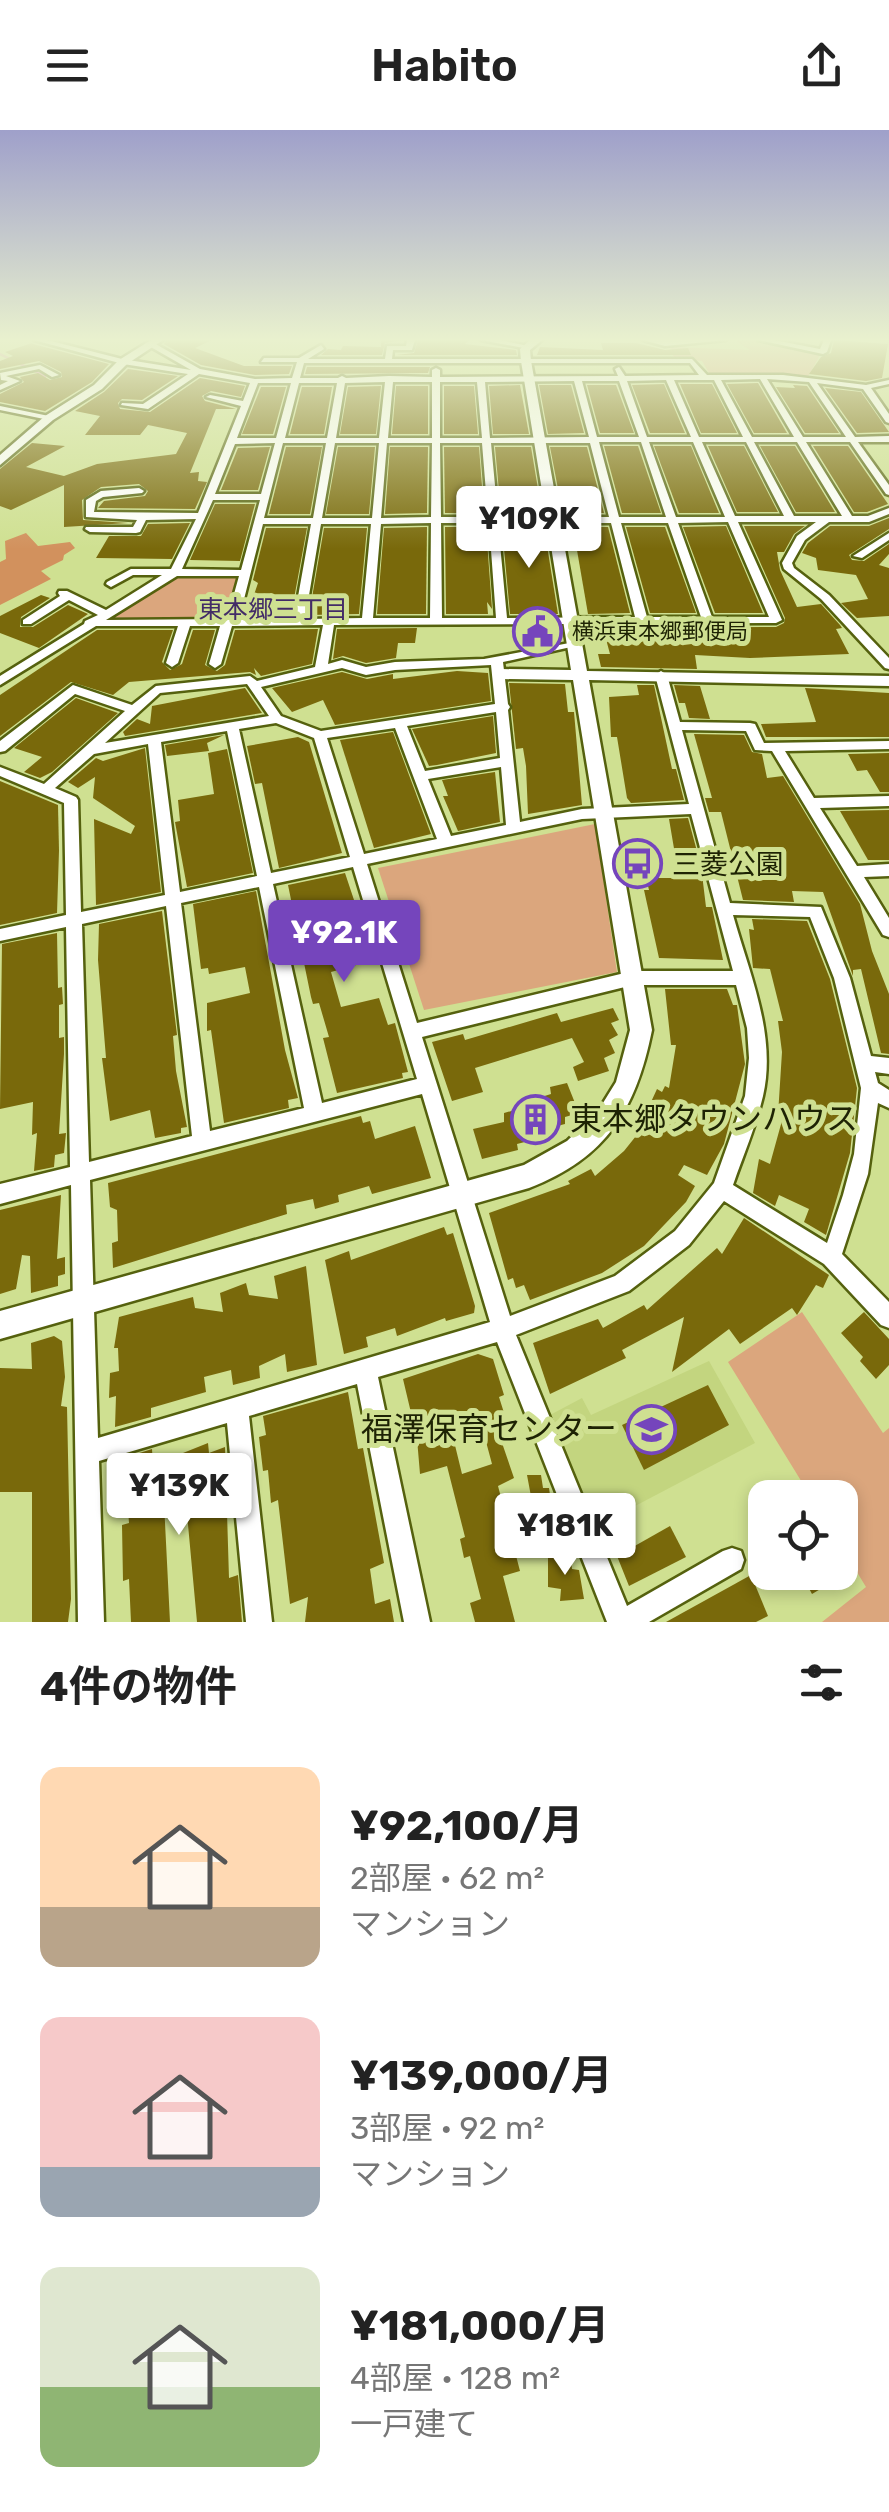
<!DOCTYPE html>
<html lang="ja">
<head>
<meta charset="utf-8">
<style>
  :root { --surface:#fff; --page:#f2f2f2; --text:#222; --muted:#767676; --accent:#7545bc }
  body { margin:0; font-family:Rubik,"Noto Sans JP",sans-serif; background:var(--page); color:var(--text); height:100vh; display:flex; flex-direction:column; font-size:38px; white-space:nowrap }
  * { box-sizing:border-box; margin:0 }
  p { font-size:32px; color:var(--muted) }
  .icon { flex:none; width:55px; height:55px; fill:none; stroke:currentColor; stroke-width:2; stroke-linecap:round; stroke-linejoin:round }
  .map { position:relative; height:1492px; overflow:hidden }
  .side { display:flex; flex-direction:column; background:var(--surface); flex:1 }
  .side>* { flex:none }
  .controls { position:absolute; left:748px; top:1350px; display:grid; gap:20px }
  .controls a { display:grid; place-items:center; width:110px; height:110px; border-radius:20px; background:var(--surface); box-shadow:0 5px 15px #0003; font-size:50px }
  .price { position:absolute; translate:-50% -85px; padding:0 22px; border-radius:10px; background:#fff; color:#222; font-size:32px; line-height:65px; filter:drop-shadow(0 2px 5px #0008) }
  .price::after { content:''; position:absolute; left:50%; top:60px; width:30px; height:22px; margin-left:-15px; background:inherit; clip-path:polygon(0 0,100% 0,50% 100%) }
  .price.selected { background:var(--accent); color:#fff }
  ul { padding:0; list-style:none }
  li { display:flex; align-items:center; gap:30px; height:250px; padding:0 40px }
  li span { display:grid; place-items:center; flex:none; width:280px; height:200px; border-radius:20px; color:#555 }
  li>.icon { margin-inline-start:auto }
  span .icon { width:120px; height:120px; fill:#fffc; stroke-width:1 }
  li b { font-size:42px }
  h2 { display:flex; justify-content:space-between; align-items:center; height:120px; padding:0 40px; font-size:42px }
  header { display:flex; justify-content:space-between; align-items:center; height:130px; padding:0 40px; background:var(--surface); font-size:45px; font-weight:600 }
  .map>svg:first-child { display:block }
</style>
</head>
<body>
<header><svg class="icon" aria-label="menu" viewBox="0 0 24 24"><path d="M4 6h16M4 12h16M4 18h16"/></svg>Habito<svg class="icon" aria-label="share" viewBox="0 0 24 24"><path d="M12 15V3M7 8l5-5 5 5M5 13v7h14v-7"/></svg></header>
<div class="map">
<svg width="889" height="1492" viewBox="0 0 889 1492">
  <rect width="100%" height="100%" fill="#cfe091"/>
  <!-- built -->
  <path fill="#c3d57f" d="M709,1231L755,1313L597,1396L550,1285L582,1268L591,1285Z"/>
  <!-- green -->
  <g fill="#dba67d">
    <path d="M757,210L820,225L808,247L709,243L702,231L674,228L670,217L750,220L736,211Z"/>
    <path d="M183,445H239L227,490H100Z"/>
    <path d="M595,694L617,842L424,880L378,738Z"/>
    <path d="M802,1182L883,1303L889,1298V1492H822L866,1457L840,1414V1368L811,1367L728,1232Z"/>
  </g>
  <!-- forest -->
  <path fill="#d2915d" d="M26,403L38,416L70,412L75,418L64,425L63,430L41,441L51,449L0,475V432L6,429L5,411Z"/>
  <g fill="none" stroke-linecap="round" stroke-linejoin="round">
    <!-- stream -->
    <path stroke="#d3829d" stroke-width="2.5" d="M0,224L45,246L44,250"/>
  </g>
  <!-- building -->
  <g fill="#79690b" fill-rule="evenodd">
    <path d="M167,210H212L195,218L244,236H292L289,244L255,245L201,235L164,214Z"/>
    <path d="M381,210H403L385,213L382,225H321L328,219L341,220L343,216L381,217Z"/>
    <path d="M418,210H469L465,214L516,220L517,225H396L414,223Z"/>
    <path d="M834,210L888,214L882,248L866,251L809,244L821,227L831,223Z"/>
    <path d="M32,213L33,214L109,234L92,252L45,281L0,272V264L24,252L20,247L38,243L50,250L62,247L61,242L39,231L0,239V231L13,226L5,222Z"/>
    <path d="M601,213H636L665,220L688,218L691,225H537L540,217L603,220Z"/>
    <path d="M307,237H430L428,243L305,244Z"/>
    <path d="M128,239L178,246L142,270L122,269L118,273L120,279L150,282L200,248L245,256L241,267L211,261L202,266L205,271L236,279H216L190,343L199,342L198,351L207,352L195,379L98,378L104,371L145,366L148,361L139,354L101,357L82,370L83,390L128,393L64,397V355L11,380L0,376V339L32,313L65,316L26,337L64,346L97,334L176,324L187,303L148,295L140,305H85L100,286L75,281L104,262Z"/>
    <path d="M758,253L787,303H754L727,254Z"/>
    <path d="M664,254L685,303H650L632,255Z"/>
    <path d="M680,254H712L737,303H701Z"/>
    <path d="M520,255L529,304H493L489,256Z"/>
    <path d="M539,255H571L584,303L548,304Z"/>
    <path d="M587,255H616L634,303H600Z"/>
    <path d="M793,255L807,256L839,303H805L776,257L795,258Z"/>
    <path d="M381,256L376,304H340L348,257Z"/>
    <path d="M396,256H428V304H392Z"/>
    <path d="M444,256H474L478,304H444Z"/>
    <path d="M261,257H286L273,304H242Z"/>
    <path d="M302,257H332L324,304H290Z"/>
    <path d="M825,258L861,262L889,302L857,303Z"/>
    <path d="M604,316H638L661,383H622Z"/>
    <path d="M654,316H691L719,383H679Z"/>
    <path d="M708,316H744L778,382H737Z"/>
    <path d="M760,316H795L835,382H796Z"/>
    <path d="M813,316H848L888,374L867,382H854Z"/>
    <path d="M270,317L258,360H221L238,318Z"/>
    <path d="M286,317H322L310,384H269Z"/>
    <path d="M338,317H375L369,384H326Z"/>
    <path d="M390,317H428L427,383L385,384Z"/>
    <path d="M444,317H479L484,383H445Z"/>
    <path d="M495,317H531L542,383H501Z"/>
    <path d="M550,317H587L604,383H570L567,363L559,364Z"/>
    <path d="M215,374H255L240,431L190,430Z"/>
    <path d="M889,388V399L849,425L852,430L864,431L889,414V424L879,435L889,438V486L857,488L841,473L868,469L856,445L818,440L816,428L802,423L808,413L830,396H869Z"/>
    <path d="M190,393L172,429L96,428L109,406H141L148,394Z"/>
    <path d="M726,396L763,483H715L683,397Z"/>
    <path d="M744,396H805L794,404L784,422H777L780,440L797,477L821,474L840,495L842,498L836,499L849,524L750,528L695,525L697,539L601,537L598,524H610L603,498L776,497L784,493L785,488Z"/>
    <path d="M427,397L426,484H377L384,398Z"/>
    <path d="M445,397H486L492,479L487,472L488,484H446Z"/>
    <path d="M502,397H544L558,484H510Z"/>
    <path d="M573,397H608L630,483L588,484Z"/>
    <path d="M626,397H665L696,483H650Z"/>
    <path d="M266,398H307L291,485H247L258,453L253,450Z"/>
    <path d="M324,398H367L359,484L309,485Z"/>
    <path d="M41,465L50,468L21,487L20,497H33L68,475L88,484L39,518L0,503V486Z"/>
    <path d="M417,498L415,513H398L396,528L366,533L343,526L333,529L337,499Z"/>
    <path d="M523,498H551L553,512L518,519L524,516Z"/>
    <path d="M318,499L312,534L261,546L254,538L256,545L250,542L129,552L113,565L71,552L0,606V565L97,500H173L162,532L170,540L182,534L193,500H215L205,535L217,541L225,535L235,500Z"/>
    <path d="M457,541L488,543L491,571L335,595L323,570L292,582L272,558L342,542L367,549L393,544V549Z"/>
    <path d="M509,553L565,554L568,582H574L582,675L528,684L526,636L523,618L516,619Z"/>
    <path d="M637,555H654L672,639H676L684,670L631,673L627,668L617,607H611L609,567L639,565Z"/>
    <path d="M674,555L700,556L710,589L689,588L685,573H679Z"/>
    <path d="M245,558L262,583L125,606L123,602L137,589L150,594L152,576Z"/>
    <path d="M805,558L889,563V607H766L761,594L816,592Z"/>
    <path d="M76,568L118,583L52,642L40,648L24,642L42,627L14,618Z"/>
    <path d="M493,586L496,623L437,635L429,636L412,599Z"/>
    <path d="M393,602L431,704L374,718L340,610Z"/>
    <path d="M694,604L744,605L752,622L762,624L767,648L783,646L860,774L872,821L889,864V924L881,923L861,839L853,840V846L823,762L792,761L794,772L743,770L721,682H709L705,668H712Z"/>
    <path d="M224,605L207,613L209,621L167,626L165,615Z"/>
    <path d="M298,607L309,612L342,723L279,738L262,653L255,654L247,616Z"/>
    <path d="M145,618L161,762L96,775L94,689L131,704L135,696L93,668L95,647L78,658L68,652L96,628L103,631Z"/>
    <path d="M227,619L253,743L187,757L175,692L180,691L178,670L214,664L208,623Z"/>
    <path d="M889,623V662H880L867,640L857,641L848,624Z"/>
    <path d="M495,642L500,692L458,701L443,666H448L442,650Z"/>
    <path d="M0,651L58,675L59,721L57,783L0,795Z"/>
    <path d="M889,680V730H868L840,681Z"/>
    <path d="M688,688L701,736L706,777H712L723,830L659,828L644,760H649L646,748H675L674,742H678L669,689Z"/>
    <path d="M345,743L374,830L331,842L341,877L379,868L388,895L395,893L408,942L402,943L403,948L337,963L323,908L329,907L319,873L313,874L311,867L288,755Z"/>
    <path d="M256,761L285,920L298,968L288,970L289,978L224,993L211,900L207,901V873L250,863L245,837L209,844L208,838L201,839L193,774Z"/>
    <path d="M162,781L177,905L173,906L176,941L187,997L181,998V1003L155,1008L150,980L110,991L102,928H106L98,830L99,794Z"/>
    <path d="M752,789L807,791L830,849L857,958L850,1023L826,1105L804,1092L809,1079L779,1065L775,1076L753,1063L759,1029L770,1034L783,987L778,985L782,922L778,891H783L770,839L753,838L749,799L754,800Z"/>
    <path d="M57,803L58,858L62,857L63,874L59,875V908L64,907V924L59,1004L66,1003L64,1023L55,1025L54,1037L34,1041L37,1003L32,1005L33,972L0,979L2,814Z"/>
    <path d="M665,859H727L733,875H737L745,934L724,1014L707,1045L684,1035L678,1045L695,1056L686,1072L644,1116L602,1143L530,1170L524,1155L516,1158L513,1148L508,1150L489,1083L570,1054L568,1051L591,1039L595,1046L624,1021L660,976L651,972L657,959L662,962L665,956L669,958L676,915H671Z"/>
    <path d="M613,878L619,890L611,893L618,905L609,910L615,923L604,928L609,941L578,951L573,937L584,932L572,908L475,938L483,962L452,971L432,912L463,904L465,910L557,883L561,892Z"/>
    <path d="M567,953L579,983L565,987V994L549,998L548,1006L517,1014L518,1020L482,1029L473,999L504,992V983L536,974L535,969L551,964L550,957Z"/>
    <path d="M361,986L363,993L370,991L375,1009L415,996L431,1048L372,1064L369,1056L338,1065L339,1072L315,1079L313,1069L286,1075L287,1084L113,1138L112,1113L118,1111L117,1080L110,1077L108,1053Z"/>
    <path d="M61,1065L57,1129L65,1127V1144L58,1146V1156L31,1163L30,1126L22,1125L16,1159L0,1164V1080Z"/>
    <path d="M744,1088L829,1145L823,1158L816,1155L797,1185L792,1178L740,1214L729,1199L672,1242L684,1187L622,1220L626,1228L550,1264L533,1213L598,1189L603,1198L644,1175L647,1180L717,1118L722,1124Z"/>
    <path d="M444,1097L447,1105L453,1103L475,1176L474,1183L446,1191L445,1188L397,1206L395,1198L366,1207L368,1217L344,1224L325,1130L349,1121L351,1130Z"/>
    <path d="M306,1136L317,1235L287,1242L285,1224L259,1236L260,1248L233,1255L231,1240L204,1247L206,1262L151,1278V1287L115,1297L116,1266L109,1268L110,1243L119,1241L118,1218H114L119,1187L193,1167L195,1178L223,1182L220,1163L246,1153L249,1165L278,1169L274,1146Z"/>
    <path d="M864,1182L889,1209V1235L876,1249L860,1231L863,1227L841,1203Z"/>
    <path d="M54,1206L62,1211L65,1247L61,1276L67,1277L71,1469L68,1492H32V1362H0V1238L32,1239L31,1213Z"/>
    <path d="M478,1224L493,1229L504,1265L499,1267L511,1305L501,1310L514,1348L498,1356L520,1441L503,1446L515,1492H475L470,1473L481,1469L470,1426L464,1428L460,1409L465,1407L447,1336L420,1344L415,1285L412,1287L403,1249ZM481,1293L492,1334L462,1344L452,1303Z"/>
    <path d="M708,1255L729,1295L644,1340L622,1295Z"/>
    <path d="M348,1262L358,1319L363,1318L384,1433L370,1439L375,1474L390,1469L394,1492H305L308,1467L290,1474L278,1370L271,1373L268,1340L263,1341L259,1307L266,1305L263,1286Z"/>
    <path d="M208,1313L209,1323L225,1317L229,1448L238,1445L242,1492H197L186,1373L196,1370L194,1342L162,1333L170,1492H131L129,1449L123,1451L122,1395L129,1393L124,1328L152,1319L153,1335Z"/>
    <path d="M527,1345H541L543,1358H549L556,1407L539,1409Z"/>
    <path d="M670,1396L686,1427L629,1456L617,1426Z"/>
    <path d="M570,1424L572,1439L579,1440L584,1469L560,1471L561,1459L548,1457V1426Z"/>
    <path d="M800,1442H849L812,1464Z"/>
    <path d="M751,1445L768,1486L756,1492H666Z"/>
  </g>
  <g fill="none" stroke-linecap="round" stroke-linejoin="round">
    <defs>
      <g id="minor">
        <path d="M34,210H47L122,229L191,240L149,216L152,212L200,239L255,249L292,248L297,232H261L264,228H299L321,215L324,219L308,229H385L387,216H406L407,210H415L412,220H393L392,229H692L707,245H783L866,255L889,250V254L871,258L889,284V293L886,292L863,259L817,253L855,307L889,306V312H858L889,355V365L886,364L850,312H806L852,386H868L889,378V384L869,392H829L805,410L792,433L794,438L829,465L889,528V539L885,538L821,469L784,439L782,433L797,406L816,392H738L782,490L776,493L334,495L328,534L342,530L366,537L395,532L484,529L580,511V515L503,532L508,574L510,577L508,580L520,692L582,679L689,674L655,545L661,541L667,545L680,592L750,593L755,594L764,613L889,611V619L785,621L814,668L889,666V676L820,678L857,736L889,734V746L864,747L889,788V807L883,805L772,621L755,620L746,601L682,600L730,773L821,777L850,848L871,926L889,928V944L875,942L878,953L889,960V978L878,973L868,1044L842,1124L889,1172V1198L881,1195L824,1134L724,1071L689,1115L629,1161L516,1205L627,1476L723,1421L732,1418L741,1421L744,1430L741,1439L649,1492H607L497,1212L378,1247L430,1492H404L357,1254L249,1286L272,1492H246L227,1293L99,1331L104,1492H78L71,1055L0,1074V1054L70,1037L66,797L0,811V799L66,785L64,673L0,646V637L44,654L125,581L75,564L5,621L0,622V611L73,555L132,575L156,556L250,546L257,551L315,537L323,495L232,496L221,534L215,538L209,534L220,496H190L178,533L172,537L166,533L178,496H96L0,555V546L84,494L85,491L98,485L69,470L31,494H23V490L60,466L58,463L59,461H67L106,480L162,445H133L111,457L106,454L107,452L131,439H171L196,389L146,390L140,402L136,403L90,402L85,399L86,397H133L137,390L86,387V370L101,361L139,358L144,361L142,363L103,367L96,371L94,382L198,383L241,276L206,267L210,265L243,271L250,253L199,244L148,279L121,275L122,273L143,274L188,244L123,234ZM304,233H690L699,245L625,246L619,237L615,239L618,246L440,247V240L436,238L432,240V247L389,246L346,248L342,246L338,248H300ZM760,249L794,307H752L721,250ZM767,249L809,252L846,307H803ZM666,250L691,307H647L627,251ZM674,250H714L743,307H699ZM574,251L589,307L490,308L485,252ZM582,251H619L639,307H597ZM385,252L379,308H336L345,253ZM393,252H432V308H388ZM440,252H477L482,308H440ZM258,253H291L276,308H237ZM299,253H337L327,308H285ZM599,312H641L666,387H619ZM649,312H693L725,387H676ZM702,312H746L784,386H735ZM754,312H797L842,386H794ZM275,313L261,364H215L235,314ZM283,313H326L313,388H264ZM335,313H379L372,388H322ZM387,313H432L431,387L381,388ZM440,313H482L488,387H441ZM491,313H590L609,387H498ZM213,370H260L241,440L182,439ZM728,392L769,487H712L678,393ZM431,393L430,488H373L381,394ZM441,393H489L496,488H442ZM498,393H611L635,487L507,488ZM621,393H668L701,487H647ZM263,394H311L294,489H239ZM321,394H371L362,488L305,489ZM177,446H239L227,489L106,490ZM491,535L495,574L321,601L281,586L261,557L342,538L366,545L395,540ZM247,554L269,586L105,613L160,563ZM496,582L500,628L425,641L407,596ZM276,593L314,608L350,727L271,743L239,599ZM395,598L437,709L364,724L327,608ZM227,601L257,746L180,762L161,612ZM148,614L165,765L81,782L78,670L76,667L55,658L94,624ZM501,637L506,695L451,706L428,649ZM691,684L733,841H633L417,893L367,734L582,689ZM353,737L417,949L322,973L273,754ZM259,757L304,978L210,1001L181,773ZM166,776L192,1006L89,1032L82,794ZM733,785L810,787L834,848L861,958L854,1024L843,1065L827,1113L733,1055C743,1026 756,996 763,966C777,905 749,843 733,785ZM633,855H736L747,898L749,928L745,966L714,1053L675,1101L615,1146L510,1186L422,907ZM422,964L490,1192L98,1308L90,1050Z"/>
        <path d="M481,210H500L533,217L529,219Z"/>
        <path d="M643,210H726L665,216Z"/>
        <path d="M758,210H774L820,219L824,210H831L827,222L823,224Z"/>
        <path d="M40,235L59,245L52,247L39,239L6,246L20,251L0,260V255L8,251L1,250L0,243Z"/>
        <path d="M0,276L49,286L53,288L49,290L0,280Z"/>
        <path d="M889,403V410L862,428L853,426Z"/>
      </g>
      <g id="tertiary">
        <path d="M151,210H163L127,234L102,259L53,290L0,335V325L45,286L94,255L119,230Z"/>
        <path d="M530,210H542L530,220L531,231L587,541L889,546V556L589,550L652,900C636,979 607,1028 529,1058L0,1209V1181L524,1035L567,1011L598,981L616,952L630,900L573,550L501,549L493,544L501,539L571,540L521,231L520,219Z"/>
      </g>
    </defs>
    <!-- minor casing -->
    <use href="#minor" stroke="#55610e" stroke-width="5"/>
    <!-- tertiary casing -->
    <use href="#tertiary" stroke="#55610e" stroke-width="5"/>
    <!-- minor -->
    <use href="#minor" fill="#fff" fill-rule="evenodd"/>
    <!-- tertiary -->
    <use href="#tertiary" fill="#fff" fill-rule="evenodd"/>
  </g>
  <!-- sky -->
  <linearGradient id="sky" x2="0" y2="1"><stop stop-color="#9fa0ca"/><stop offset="0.5" stop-color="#e9f1ce"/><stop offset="1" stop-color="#e9f1ce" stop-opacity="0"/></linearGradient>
  <rect width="889" height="419" fill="url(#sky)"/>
  <!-- icons -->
  <defs>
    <symbol id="civic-ring" viewBox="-11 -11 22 22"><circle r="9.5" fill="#cfe091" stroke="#7545bc" stroke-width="1.5"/><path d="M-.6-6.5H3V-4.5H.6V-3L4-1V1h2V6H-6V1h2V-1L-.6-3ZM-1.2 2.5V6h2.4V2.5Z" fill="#7545bc"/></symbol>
    <symbol id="bus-ring" viewBox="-11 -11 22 22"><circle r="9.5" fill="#cfe091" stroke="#7545bc" stroke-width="1.5"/><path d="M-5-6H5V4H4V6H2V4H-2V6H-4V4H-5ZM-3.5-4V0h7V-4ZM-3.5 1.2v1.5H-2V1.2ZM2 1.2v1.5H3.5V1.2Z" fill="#7545bc"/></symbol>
    <symbol id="building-ring" viewBox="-11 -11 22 22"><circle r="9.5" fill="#cfe091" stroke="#7545bc" stroke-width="1.5"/><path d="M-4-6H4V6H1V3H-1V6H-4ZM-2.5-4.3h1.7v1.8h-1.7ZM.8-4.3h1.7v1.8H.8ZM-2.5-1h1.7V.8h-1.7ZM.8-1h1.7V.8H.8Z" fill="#7545bc"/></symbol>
    <symbol id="school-ring" viewBox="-11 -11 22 22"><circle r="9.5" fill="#cfe091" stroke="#7545bc" stroke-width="1.5"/><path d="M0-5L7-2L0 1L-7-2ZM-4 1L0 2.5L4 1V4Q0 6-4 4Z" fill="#7545bc"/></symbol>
  </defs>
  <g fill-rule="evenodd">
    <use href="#civic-ring" x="510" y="474" width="55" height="55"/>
    <use href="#bus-ring" x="610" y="706" width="55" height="55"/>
    <use href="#building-ring" x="508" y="962" width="55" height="55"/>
    <use href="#school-ring" x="624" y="1272" width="55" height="55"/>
  </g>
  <g text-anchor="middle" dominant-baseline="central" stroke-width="10" stroke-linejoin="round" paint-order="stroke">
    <!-- far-poi labels -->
    <g font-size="22" fill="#1e2304" stroke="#cfe091" text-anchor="start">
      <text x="572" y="501">横浜東本郷郵便局</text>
    </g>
    <!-- far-neighbourhood labels -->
    <g font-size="25" fill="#432c67" stroke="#cfe091">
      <text x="273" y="479">東本郷三丁目</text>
    </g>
    <!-- poi labels -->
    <g font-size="28" fill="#1e2304" stroke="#cfe091" text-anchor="start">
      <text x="672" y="734">三菱公園</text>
    </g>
    <!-- near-poi labels -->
    <g font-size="32" fill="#1e2304" stroke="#cfe091" text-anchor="start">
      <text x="570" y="989">東本郷タウンハウス</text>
      <text x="617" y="1299" text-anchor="end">福澤保育センター</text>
    </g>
  </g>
</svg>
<div class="controls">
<a><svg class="icon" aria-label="locate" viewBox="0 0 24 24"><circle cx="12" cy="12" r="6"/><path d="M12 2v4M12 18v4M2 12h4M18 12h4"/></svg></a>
</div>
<b class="price" style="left:529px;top:441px">¥109K</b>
<b class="price selected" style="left:344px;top:855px">¥92.1K</b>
<b class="price" style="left:179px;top:1408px">¥139K</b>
<b class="price" style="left:565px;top:1448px">¥181K</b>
</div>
<section class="side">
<h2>4件の物件<svg class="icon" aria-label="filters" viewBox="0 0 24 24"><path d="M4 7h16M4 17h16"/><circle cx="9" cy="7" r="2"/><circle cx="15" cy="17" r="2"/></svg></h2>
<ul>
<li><span style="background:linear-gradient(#ffd9b3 70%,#b9a48a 0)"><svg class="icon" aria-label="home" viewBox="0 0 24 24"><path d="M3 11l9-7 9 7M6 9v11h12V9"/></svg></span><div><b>¥92,100/月</b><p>2部屋 · 62 m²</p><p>マンション</p></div></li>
<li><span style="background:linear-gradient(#f6c9c9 75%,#9aa5b1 0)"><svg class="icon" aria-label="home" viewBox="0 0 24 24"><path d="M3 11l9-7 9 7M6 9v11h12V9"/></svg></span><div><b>¥139,000/月</b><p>3部屋 · 92 m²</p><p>マンション</p></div></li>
<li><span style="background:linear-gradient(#dfe7d0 60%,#8fb573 0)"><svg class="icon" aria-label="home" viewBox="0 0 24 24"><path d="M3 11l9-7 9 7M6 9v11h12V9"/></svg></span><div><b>¥181,000/月</b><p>4部屋 · 128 m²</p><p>一戸建て</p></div></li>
</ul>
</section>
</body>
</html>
